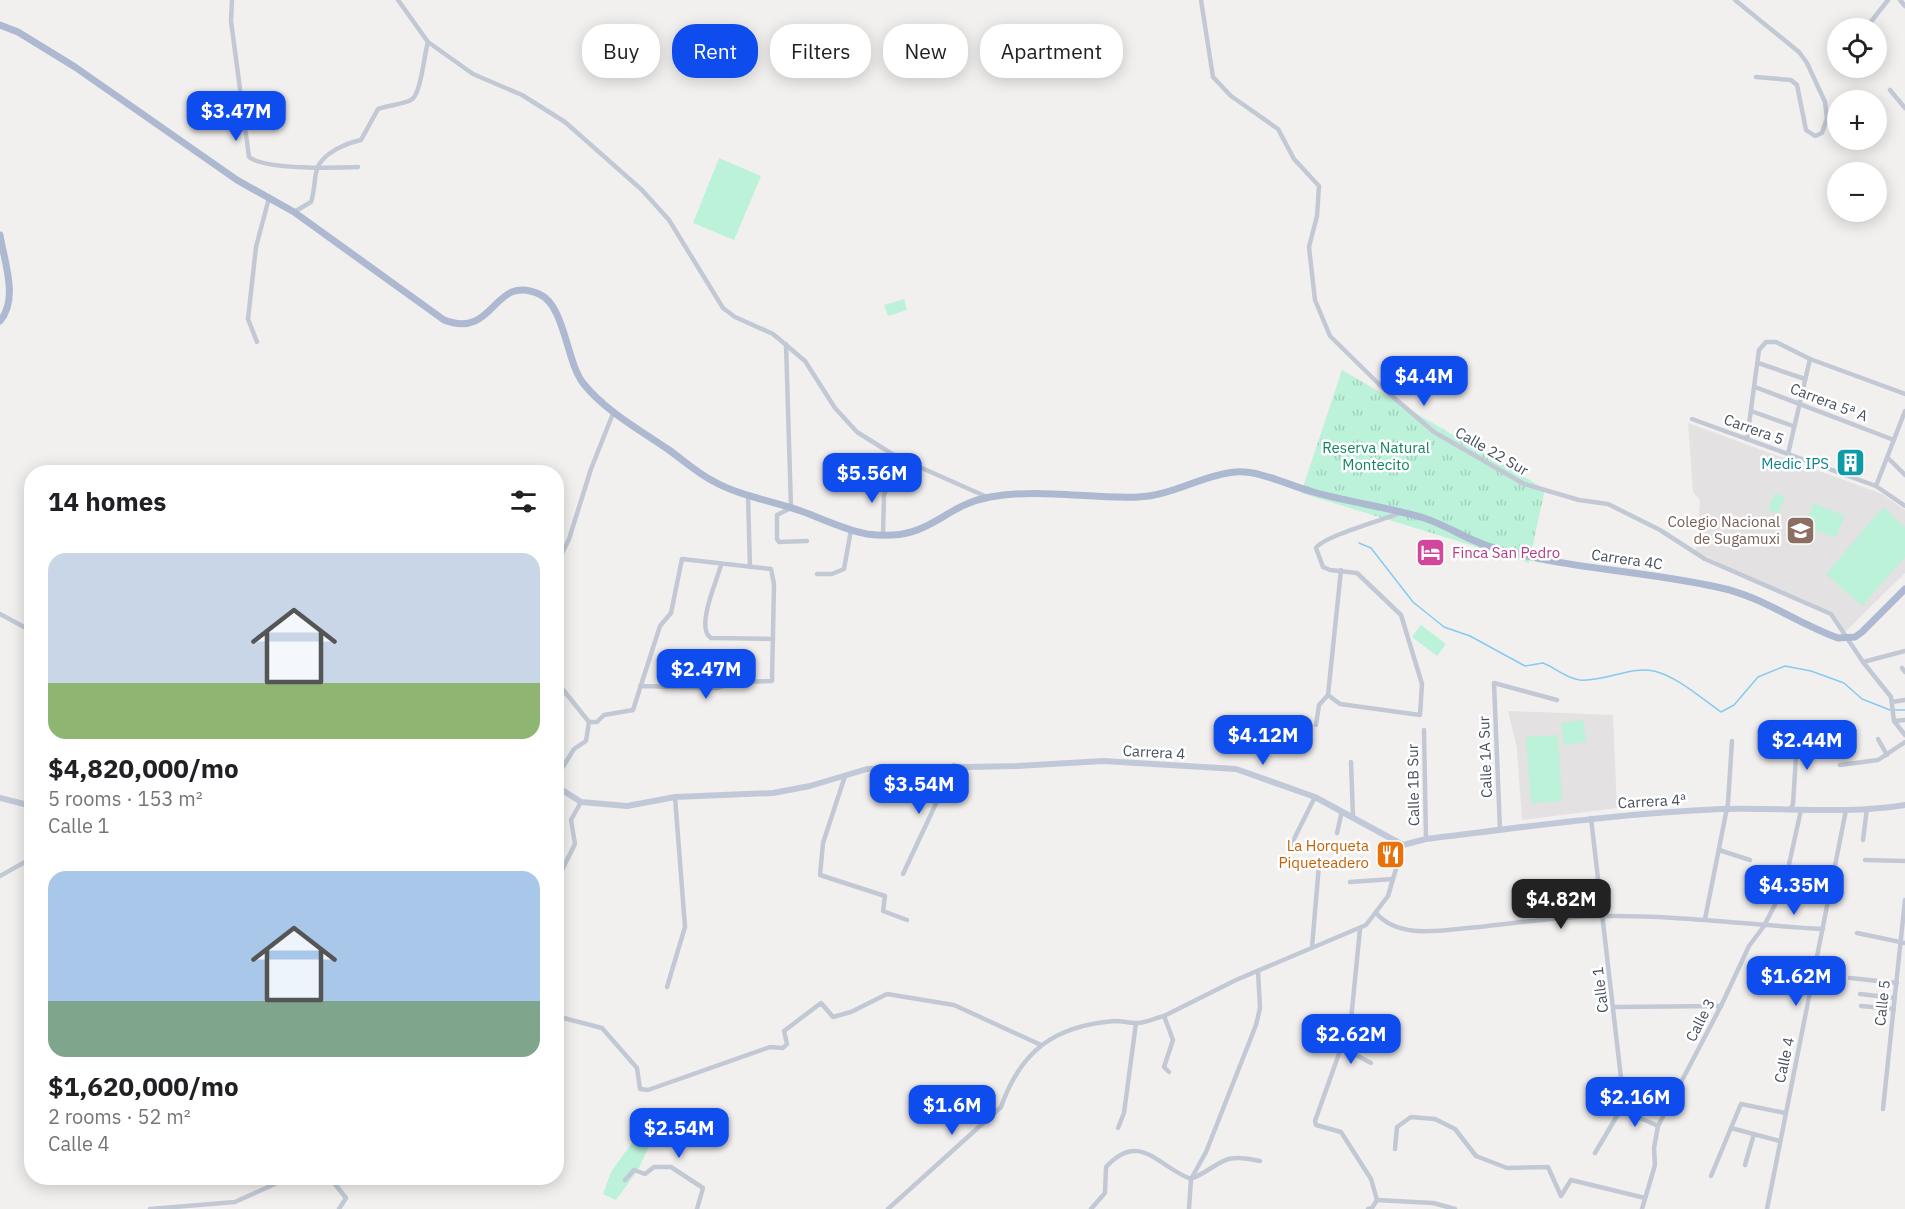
<!DOCTYPE html>
<html lang="en">
<head>
<meta charset="utf-8">
<style>
  :root { --surface:#fff; --page:#f6f6f6; --text:#202124; --muted:#757577; --accent:#0e4cee }
  body { margin:0; font-family:"IBM Plex Sans",sans-serif; background:var(--page); color:var(--text); height:100vh; display:flex; flex-direction:column; font-size:22px; white-space:nowrap }
  * { box-sizing:border-box; margin:0 }
  p { font-size:20px; color:var(--muted) }
  .icon { flex:none; width:33px; height:33px; fill:none; stroke:currentColor; stroke-width:2; stroke-linecap:round; stroke-linejoin:round }
  .map { position:relative; flex:1; overflow:hidden }
  .details { position:absolute; left:24px; top:465px; width:540px; height:720px; display:flex; flex-direction:column; background:var(--surface); border-radius:24px; box-shadow:0 3px 15px #0003 }
  .details>* { flex:none }
  .top-card { position:absolute; left:582px; top:24px; width:570px; height:54px; display:flex; gap:12px }
  .tools { position:absolute; left:1827px; top:18px; display:grid; gap:12px }
  .tools a { display:grid; place-items:center; width:60px; height:60px; border-radius:50%; background:var(--surface); box-shadow:0 3px 15px #0003; font-size:30px }
  .price { position:absolute; translate:-50% -51px; padding:0 14px; border-radius:12px; background:var(--accent); color:#fff; font-size:20px; line-height:39px; filter:drop-shadow(0 2px 3px #0008) }
  .price::after { content:''; position:absolute; left:50%; top:36px; width:18px; height:14px; margin-left:-9px; background:inherit; clip-path:polygon(0 0,100% 0,50% 100%) }
  .price.current { background:#222; color:#fff }
  ul { padding:0; list-style:none }
  li { display:grid; align-content:center; gap:12px; height:318px; padding:0 24px }
  li span { display:grid; place-items:center; height:186px; border-radius:18px; color:#555 }
  li>.icon { margin-inline-start:auto }
  span .icon { width:108px; height:108px; fill:#fffc; stroke-width:1 }
  li b { font-size:26px }
  h2 { display:flex; justify-content:space-between; align-items:center; height:72px; padding:0 24px; font-size:26px }
  .tag { padding:0 21px; border-radius:24px; background:var(--surface); box-shadow:0 3px 15px #0003; font-size:21px; line-height:54px }
  .tag.current { background:var(--accent); color:#fff }
  .map>svg:first-child { display:block }
</style>
</head>
<body>
<div class="map">
<svg width="1905" height="1209" viewBox="0 0 1905 1209">
  <defs>
    <pattern id="park-tufts" width="24" height="20" patternUnits="userSpaceOnUse" patternTransform="scale(1.5)"><rect width="24" height="20" fill="#bbf2d9"/><path d="M3 7l-1-3M5 7V3M7 7l1-3M15 17l-1-3M17 17v-4M19 17l1-3" fill="none" stroke="#a2d1bd"/></pattern>
  </defs>
  <rect width="100%" height="100%" fill="#f2f0ef"/>
  <!-- education -->
  <g fill="#e3e1e1">
    <path d="M1688,423L1882,494L1905,510V573L1845,632L1833,613L1747,577L1696,551L1700,500L1693,492Z"/>
    <path d="M1508,711L1613,715L1617,808L1522,820L1517,748Z"/>
  </g>
  <!-- green -->
  <g fill="#bbf2d9">
    <path d="M719,158L761,176L734,240L693,223Z"/>
    <path d="M904,299L907,310L888,316L884,305Z"/>
    <path d="M1775,493L1785,498L1778,514L1768,509Z"/>
    <path d="M1814,503L1845,516L1835,538L1805,526Z"/>
    <path d="M1883,507L1905,527V557L1862,606L1826,574Z"/>
    <path d="M1421,625L1446,644L1437,656L1412,637Z"/>
    <path d="M1583,720L1586,742L1564,745L1561,723Z"/>
    <path d="M1558,735L1562,801L1531,803L1526,737Z"/>
    <path d="M634,1140H652L638,1170L616,1200L603,1194L611,1172Z"/>
  </g>
  <!-- park -->
  <path fill="url(#park-tufts)" d="M1342,370L1545,489L1529,563L1301,493Z"/>
  <g fill="none" stroke-linecap="round" stroke-linejoin="round">
    <!-- stream -->
    <g stroke="#86caf2" stroke-width="1.5">
      <path d="M1359,543L1371,548L1413,602L1444,627L1470,636L1525,666L1543,663C1556,668 1565,678 1580,680C1605,682 1630,666 1654,671C1678,677 1701,698 1721,712L1734,705L1758,677L1785,666L1811,671L1844,683L1862,699L1890,710"/>
      <path d="M1894,710H1905"/>
    </g>
    <!-- street -->
    <g stroke="#c2c9d5" stroke-width="4.5">
      <path d="M232,0L231,21L249,157C266,170 336,168 358,167"/>
      <path d="M398,0L428,42L473,74L522,95L565,122L642,190L669,220L723,308L735,317L773,334L805,361L835,408L857,432L897,457L987,497"/>
      <path d="M1201,0L1213,77L1231,96L1278,129L1294,159L1319,186L1317,216L1309,247L1315,300L1330,336L1385,390L1434,432L1524,484L1579,500L1608,504L1660,530L1705,559L1831,614L1863,662L1891,697L1894,721L1905,735"/>
      <path d="M1735,0L1799,52L1807,63L1825,102L1827,118L1822,133L1815,136L1806,130L1797,85L1791,80L1756,77"/>
      <path d="M1900,0L1905,6"/>
      <path d="M1866,28L1888,0"/>
      <path d="M1890,90L1905,108"/>
      <path d="M294,212L311,202C315,190 314,179 317,169C322,153 347,143 361,140L378,109C388,105 401,105 411,100C421,95 424,55 428,42"/>
      <path d="M257,342L248,319L256,247L269,198"/>
      <path d="M786,344L791,508L777,515V539L779,542L807,541"/>
      <path d="M1758,363L1805,379"/>
      <path d="M1755,387L1894,440"/>
      <path d="M1751,411L1793,426"/>
      <path d="M1692,419L1876,486L1905,506"/>
      <path d="M1747,439L1759,350L1766,342H1776L1810,359L1905,394"/>
      <path d="M1788,454L1810,359"/>
      <path d="M1888,458L1905,475"/>
      <path d="M1876,486L1905,411"/>
      <path d="M748,495L750,567"/>
      <path d="M883,535L884,495L891,479"/>
      <path d="M721,565C717,581 695,628 711,638L773,639"/>
      <path d="M556,566L569,539L591,469L614,411"/>
      <path d="M817,574H832L844,569L851,530"/>
      <path d="M0,614L24,627L32,623"/>
      <path d="M1863,662L1905,651"/>
      <path d="M1902,668L1905,672"/>
      <path d="M556,681L589,722L586,741L574,749L556,778"/>
      <path d="M666,687L673,658"/>
      <path d="M1328,695L1340,704L1420,715L1422,684L1401,615L1357,573L1330,570L1323,567L1316,548C1324,536 1383,520 1400,513"/>
      <path d="M1328,695L1341,570"/>
      <path d="M1892,702L1905,700"/>
      <path d="M1894,721L1905,720"/>
      <path d="M589,722H597L604,715L633,710L660,626L671,613L682,559L771,569L774,584L772,681L738,682L717,688L640,686"/>
      <path d="M1316,725L1319,705L1328,695"/>
      <path d="M1424,730L1426,839"/>
      <path d="M1878,739L1887,755"/>
      <path d="M1351,762L1353,817"/>
      <path d="M1840,765L1878,760L1905,742"/>
      <path d="M845,776L823,843L820,875L885,896L883,911L907,920"/>
      <path d="M1790,810L1793,804L1798,725"/>
      <path d="M1591,818L1624,1104L1595,1153"/>
      <path d="M1500,830L1494,683L1557,700"/>
      <path d="M1337,833L1342,811"/>
      <path d="M1863,840L1867,808"/>
      <path d="M1290,847L1315,797"/>
      <path d="M1719,850L1750,860"/>
      <path d="M1865,860L1905,861"/>
      <path d="M903,874L954,765"/>
      <path d="M0,876L32,858"/>
      <path d="M556,882L575,844L571,820L581,802"/>
      <path d="M1350,882L1393,879"/>
      <path d="M1376,913C1396,936 1431,932 1458,929C1506,925 1555,916 1604,916C1677,915 1750,925 1823,929"/>
      <path d="M1705,919L1728,803L1732,741"/>
      <path d="M1360,929L1351,1020L1315,1121L1316,1125L1341,1132L1371,1179L1377,1200L1372,1208L1368,1209"/>
      <path d="M1857,933L1905,943"/>
      <path d="M1312,947L1319,865"/>
      <path d="M1850,978L1897,983"/>
      <path d="M667,987L685,927L675,797"/>
      <path d="M1860,994L1895,998"/>
      <path d="M1861,1006L1894,1009"/>
      <path d="M1615,1007L1721,1006"/>
      <path d="M556,1016L602,1028L637,1068L640,1089L648,1090L770,1047L783,1048L787,1044L784,1031L821,1003L833,1017L851,1012L887,994L954,1005L1041,1045"/>
      <path d="M1164,1016L1173,1040L1164,1067L1169,1072"/>
      <path d="M1341,1047L1371,1063"/>
      <path d="M1883,1109L1905,900"/>
      <path d="M1622,1110L1658,1126"/>
      <path d="M1118,1128L1124,1113L1136,1023"/>
      <path d="M1731,1128L1780,1141"/>
      <path d="M1395,1149L1397,1127L1411,1117L1435,1119L1455,1129L1476,1156L1507,1168L1548,1167L1561,1196L1571,1180L1645,1198"/>
      <path d="M1745,1165L1754,1134"/>
      <path d="M1711,1176L1741,1104L1785,1113"/>
      <path d="M330,1178L346,1198L339,1209"/>
      <path d="M625,1180L634,1170L645,1174L654,1167H671L703,1188L697,1209"/>
      <path d="M1377,1200L1433,1203L1455,1209"/>
      <path d="M150,1209L235,1202L288,1178"/>
      <path d="M888,1209L1001,1107C1021,1050 1055,1026 1114,1021C1122,1021 1129,1023 1137,1023C1146,1023 1155,1018 1164,1016L1236,980L1366,925L1388,896L1403,845"/>
      <path d="M1091,1209L1105,1193L1106,1167C1140,1130 1158,1167 1191,1179C1225,1164 1219,1152 1260,1161"/>
      <path d="M1189,1209L1191,1179L1206,1152L1256,1025L1260,1008L1258,971"/>
      <path d="M1642,1209L1655,1165L1654,1148L1658,1126L1721,1006L1749,946L1764,926L1784,887L1801,810"/>
      <path d="M1767,1209L1846,810"/>
    </g>
    <!-- secondary -->
    <g stroke="#c1c9d9" stroke-width="6">
      <path d="M556,786L581,802L627,806L675,797L773,793L810,786L867,769L1017,766L1103,761L1236,769L1315,797L1403,845L1426,839C1525,827 1622,813 1722,809C1783,807 1845,815 1905,805"/>
      <path d="M0,798L32,806"/>
    </g>
    <!-- primary -->
    <g stroke="#adb9d0" stroke-width="7">
      <path d="M0,25L18,32L75,67L237,180L294,212L444,320C496,340 492,273 539,294C565,305 566,361 583,383C605,411 640,430 669,450C683,460 697,473 713,481C739,496 773,501 801,511C823,519 845,530 867,534C931,543 940,506 990,497C1039,488 1089,499 1138,497C1172,496 1202,475 1235,472C1259,470 1288,485 1310,491C1347,502 1387,507 1424,518C1446,525 1466,539 1488,546C1562,569 1641,570 1717,587C1762,596 1796,623 1838,638L1855,637L1862,632L1905,589"/>
      <path d="M0,235C4,261 19,299 0,321"/>
    </g>
  </g>
  <!-- icons -->
  <defs>
    <symbol id="building-square" viewBox="-11 -11 22 22"><rect x="-9" y="-9" width="18" height="18" rx="4" fill="#0f9aa8" stroke="#fff"/><path d="M-4-6H4V6H1V3H-1V6H-4ZM-2.5-4.3h1.7v1.8h-1.7ZM.8-4.3h1.7v1.8H.8ZM-2.5-1h1.7V.8h-1.7ZM.8-1h1.7V.8H.8Z" fill="#fff"/></symbol>
    <symbol id="school-square" viewBox="-11 -11 22 22"><rect x="-9" y="-9" width="18" height="18" rx="4" fill="#8d6e63" stroke="#fff"/><path d="M0-5L7-2L0 1L-7-2ZM-4 1L0 2.5L4 1V4Q0 6-4 4Z" fill="#fff"/></symbol>
    <symbol id="hotel-square" viewBox="-11 -11 22 22"><rect x="-9" y="-9" width="18" height="18" rx="4" fill="#d1479c" stroke="#fff"/><path d="M-6-4.5h1.5V1H6V5H4.5V3h-9V5H-6ZM-4 0a1.8 1.8 0 1 1 3.6 0ZM.5 0V-2.5h3Q6-2.5 6 0Z" fill="#fff"/></symbol>
    <symbol id="restaurant-square" viewBox="-11 -11 22 22"><rect x="-9" y="-9" width="18" height="18" rx="4" fill="#e8710a" stroke="#fff"/><path d="M-5-6h1v4h1v-4h1v4h1v-4h1v5L-1.5 .5V6h-2V.5L-5-1ZM5-6V6H3V1.5H1.5Q1.5-4 5-6Z" fill="#fff"/></symbol>
  </defs>
  <g fill-rule="evenodd">
    <use href="#building-square" x="1834" y="446" width="33" height="33"/>
    <use href="#school-square" x="1784" y="514" width="33" height="33"/>
    <use href="#hotel-square" x="1414" y="536" width="33" height="33"/>
    <use href="#restaurant-square" x="1374" y="838" width="33" height="33"/>
  </g>
  <g text-anchor="middle" dominant-baseline="central" stroke-width="5" stroke-linejoin="round" paint-order="stroke">
    <!-- street labels -->
    <g font-size="15" fill="#464f5e" stroke="#fff">
      <text transform="translate(1829 402) rotate(21)">Carrera 5ª A</text>
      <text transform="translate(1754 429) rotate(20)">Carrera 5</text>
      <text transform="translate(1492 451) rotate(30)">Calle 22 Sur</text>
      <text transform="translate(1627 559) rotate(8)">Carrera 4C</text>
      <text transform="translate(1154 752) rotate(3)">Carrera 4</text>
      <text transform="translate(1485 757) rotate(-92)">Calle 1A Sur</text>
      <text transform="translate(1413 785) rotate(-91)">Calle 1B Sur</text>
      <text transform="translate(1652 801) rotate(-3)">Carrera 4ª</text>
      <text transform="translate(1600 990) rotate(-97)">Calle 1</text>
      <text transform="translate(1882 1003) rotate(-84)">Calle 5</text>
      <text transform="translate(1700 1020) rotate(-63)">Calle 3</text>
      <text transform="translate(1784 1060) rotate(-78)">Calle 4</text>
    </g>
    <!-- park labels -->
    <g font-size="15" fill="#11855d" stroke="#fff">
      <text x="1376" y="447">Reserva Natural<tspan x="1376" dy="17">Montecito</tspan></text>
    </g>
    <!-- culture labels -->
    <g font-size="15" fill="#0d838f" stroke="#fff" text-anchor="end">
      <text x="1829" y="463">Medic IPS</text>
    </g>
    <!-- education labels -->
    <g font-size="15" fill="#785e54" stroke="#fff" text-anchor="end">
      <text x="1780" y="521">Colegio Nacional<tspan x="1780" dy="17">de Sugamuxi</tspan></text>
    </g>
    <!-- hotel labels -->
    <g font-size="15" fill="#b23c85" stroke="#fff" text-anchor="start">
      <text x="1452" y="552">Finca San Pedro</text>
    </g>
    <!-- food labels -->
    <g font-size="15" fill="#c56008" stroke="#fff" text-anchor="end">
      <text x="1369" y="845">La Horqueta<tspan x="1369" dy="17">Piqueteadero</tspan></text>
    </g>
  </g>
</svg>
<div class="tools">
<a><svg class="icon" aria-label="locate" viewBox="0 0 24 24"><circle cx="12" cy="12" r="6"/><path d="M12 2v4M12 18v4M2 12h4M18 12h4"/></svg></a>
<a>+</a>
<a>−</a>
</div>
<b class="price" style="left:236px;top:142px">$3.47M</b>
<b class="price" style="left:1424px;top:407px">$4.4M</b>
<b class="price" style="left:872px;top:504px">$5.56M</b>
<b class="price" style="left:706px;top:700px">$2.47M</b>
<b class="price" style="left:1263px;top:766px">$4.12M</b>
<b class="price" style="left:1807px;top:771px">$2.44M</b>
<b class="price" style="left:919px;top:815px">$3.54M</b>
<b class="price" style="left:1794px;top:916px">$4.35M</b>
<b class="price current" style="left:1561px;top:930px">$4.82M</b>
<b class="price" style="left:1796px;top:1007px">$1.62M</b>
<b class="price" style="left:1351px;top:1065px">$2.62M</b>
<b class="price" style="left:1635px;top:1128px">$2.16M</b>
<b class="price" style="left:952px;top:1136px">$1.6M</b>
<b class="price" style="left:679px;top:1159px">$2.54M</b>
<div class="top-card">
<a class="tag">Buy</a>
<a class="tag current">Rent</a>
<a class="tag">Filters</a>
<a class="tag">New</a>
<a class="tag">Apartment</a>
</div>
<section class="details">
<h2>14 homes<svg class="icon" aria-label="filters" viewBox="0 0 24 24"><path d="M4 7h16M4 17h16"/><circle cx="9" cy="7" r="2"/><circle cx="15" cy="17" r="2"/></svg></h2>
<ul>
<li><span style="background:linear-gradient(#c9d6e8 70%,#8fb573 0)"><svg class="icon" aria-label="home" viewBox="0 0 24 24"><path d="M3 11l9-7 9 7M6 9v11h12V9"/></svg></span><div><b>$4,820,000/mo</b><p>5 rooms · 153 m²</p><p>Calle 1</p></div></li>
<li><span style="background:linear-gradient(#a9c7e8 70%,#7fa58c 0)"><svg class="icon" aria-label="home" viewBox="0 0 24 24"><path d="M3 11l9-7 9 7M6 9v11h12V9"/></svg></span><div><b>$1,620,000/mo</b><p>2 rooms · 52 m²</p><p>Calle 4</p></div></li>
</ul>
</section>
</div>
</body>
</html>
